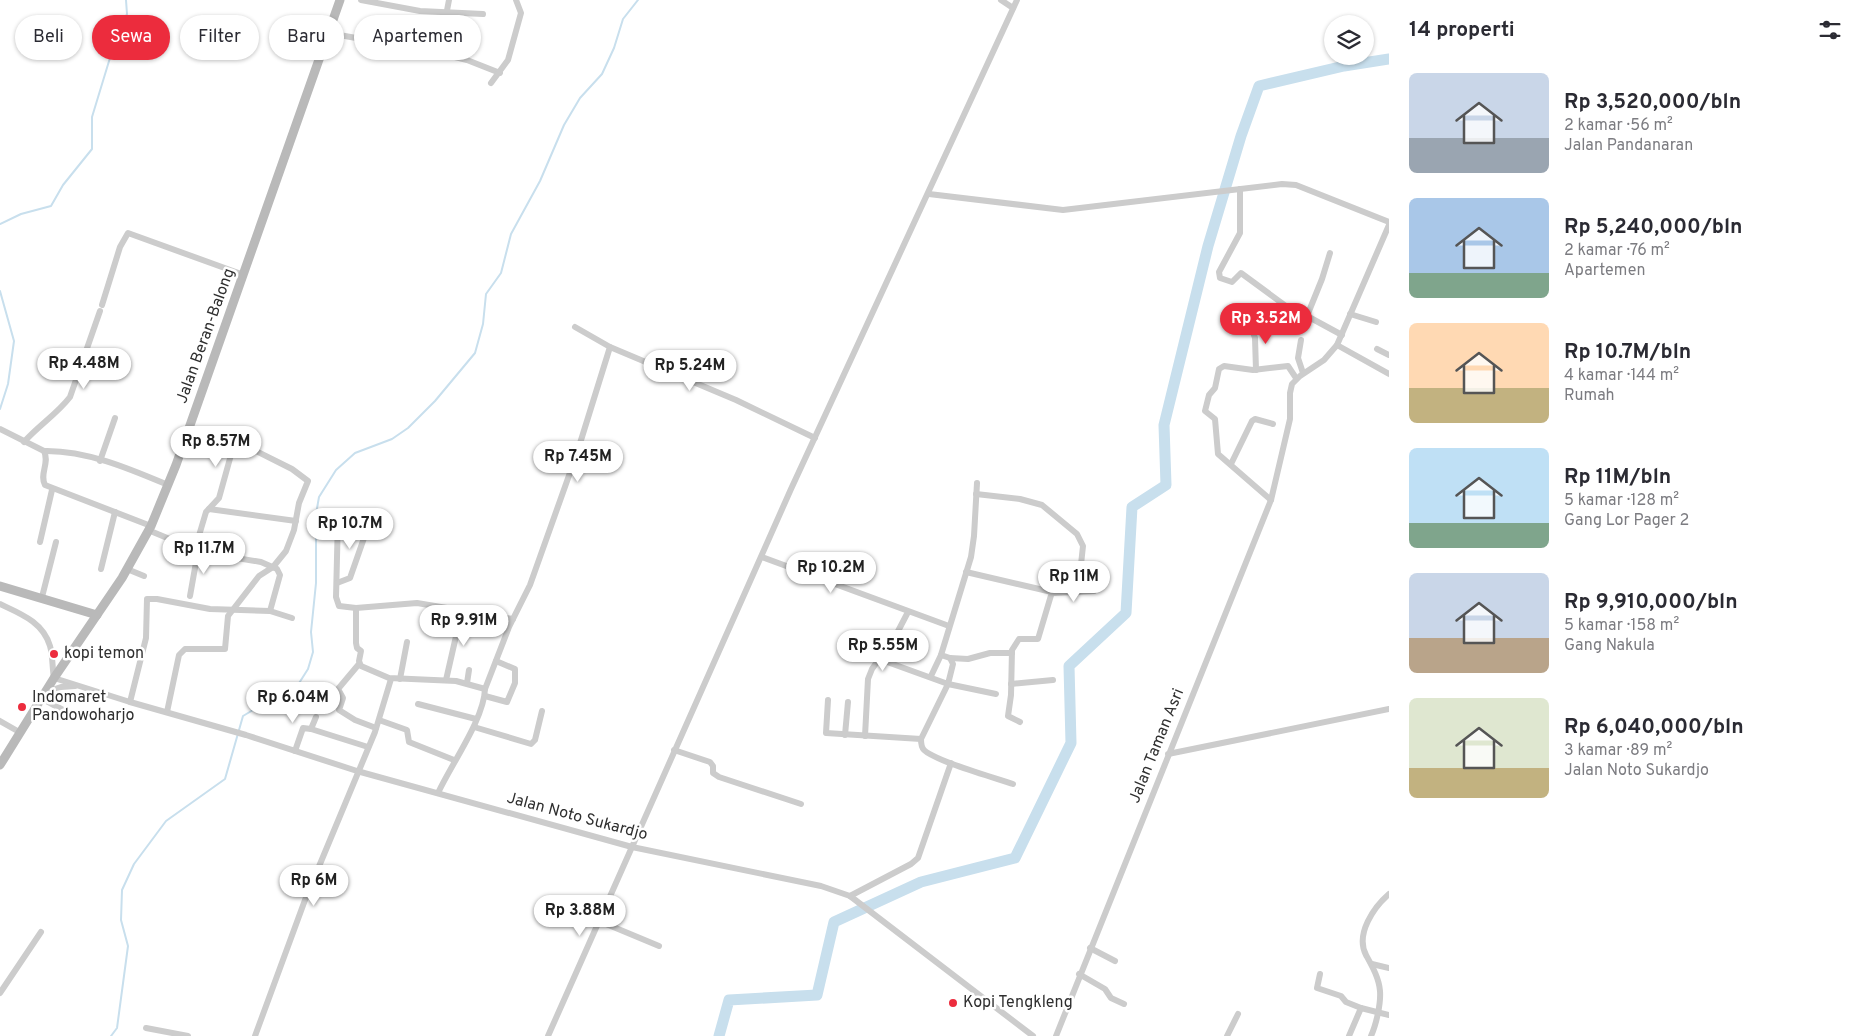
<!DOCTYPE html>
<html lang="id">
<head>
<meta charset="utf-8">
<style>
  :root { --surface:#fff; --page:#f2f2f3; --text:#2b2b33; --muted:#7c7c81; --accent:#ec2c3d }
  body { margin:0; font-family:Overpass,sans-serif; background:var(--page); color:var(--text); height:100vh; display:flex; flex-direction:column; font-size:19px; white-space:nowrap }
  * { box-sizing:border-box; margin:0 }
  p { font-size:16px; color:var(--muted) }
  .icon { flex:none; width:28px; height:28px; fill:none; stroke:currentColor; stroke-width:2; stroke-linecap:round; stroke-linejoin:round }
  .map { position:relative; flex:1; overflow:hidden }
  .panel { display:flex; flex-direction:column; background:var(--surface); width:475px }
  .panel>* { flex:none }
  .banner { position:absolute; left:15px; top:15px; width:475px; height:45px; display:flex; gap:10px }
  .fabs { position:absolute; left:1324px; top:15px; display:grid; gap:10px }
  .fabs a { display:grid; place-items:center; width:50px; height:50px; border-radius:50%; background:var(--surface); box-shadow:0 1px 4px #0004; font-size:25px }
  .price { position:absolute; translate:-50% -42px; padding:0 11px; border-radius:18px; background:#fff; color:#222; font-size:16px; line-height:32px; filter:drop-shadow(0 1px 2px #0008) }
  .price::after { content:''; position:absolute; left:50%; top:30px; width:15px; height:11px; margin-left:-8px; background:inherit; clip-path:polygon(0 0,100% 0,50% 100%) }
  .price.on { background:var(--accent); color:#fff }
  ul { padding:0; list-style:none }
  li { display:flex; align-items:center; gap:15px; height:125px; padding:0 20px }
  li span { display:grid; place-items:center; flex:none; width:140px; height:100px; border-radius:8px; color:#555 }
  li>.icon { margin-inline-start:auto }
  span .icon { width:60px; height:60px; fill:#fffc; stroke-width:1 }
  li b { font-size:21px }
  h2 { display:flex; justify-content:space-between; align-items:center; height:60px; padding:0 20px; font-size:21px }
  .pill { padding:0 18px; border-radius:22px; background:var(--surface); box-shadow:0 1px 4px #0004; font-size:18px; line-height:45px }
  .pill.on { background:var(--accent); color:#fff }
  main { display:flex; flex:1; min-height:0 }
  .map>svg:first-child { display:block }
</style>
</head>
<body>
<main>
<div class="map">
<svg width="1389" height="1036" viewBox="0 0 1389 1036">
  <rect width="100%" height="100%" fill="#fff"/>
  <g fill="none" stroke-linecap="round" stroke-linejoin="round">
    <!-- stream -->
    <g stroke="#c8dfed" stroke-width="2">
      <path d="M0,224L21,214L51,206L63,185L92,149V117L113,48L127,14L126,0"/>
      <path d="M0,291L14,341L8,384L0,409"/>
      <path d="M111,1036L117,1028L128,946L121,920L122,890L134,864L166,821L225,779L243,716L253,710H282L308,669L313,652L311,632L316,583V514L319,497L336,470L355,453L392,439L408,428L435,401L475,353L483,324L486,294L501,273L511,234L540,181L564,125L580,98L602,74L614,48L623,19L638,0"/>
    </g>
    <!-- river -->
    <path stroke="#c8dfed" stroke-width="11" d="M719,1036L729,1000L817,995L834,922L921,882L1015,858L1071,743L1069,666L1126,613L1132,507L1166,485L1164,425L1208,246L1241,136L1259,86L1344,66L1389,59"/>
    <!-- street -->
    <g stroke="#ccc" stroke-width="6">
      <path d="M361,0L420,11L483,14"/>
      <path d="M1001,0L1013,8"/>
      <path d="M328,33L435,52L444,26L449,0"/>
      <path d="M435,52L467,60L500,73"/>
      <path d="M491,83L508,60L521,13L516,0"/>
      <path d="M1240,189V233L1219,272L1220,278L1232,282L1241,273L1298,315L1307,316L1342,335"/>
      <path d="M929,194L1063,210L1282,184L1296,185L1389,222"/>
      <path d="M102,305L120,247L128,233L244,275"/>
      <path d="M1350,314L1376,322"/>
      <path d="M1307,316L1322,279L1330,253"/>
      <path d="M1251,326L1255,338L1256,370"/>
      <path d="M575,327L610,347L736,400L815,438"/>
      <path d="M1301,340L1298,358L1303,373"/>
      <path d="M1337,345L1389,374"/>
      <path d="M1377,349L1389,355"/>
      <path d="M0,429L44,451C50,463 39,474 45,485L151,526"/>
      <path d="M24,442C38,426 57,414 70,397L100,311"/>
      <path d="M44,451C86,450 130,469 168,485"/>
      <path d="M100,461L115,418"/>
      <path d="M1231,464L1252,421L1255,419L1273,424"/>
      <path d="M976,494L1020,499L1042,505L1077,534L1083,546L1078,592"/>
      <path d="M1271,500L1218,454L1215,419L1205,411L1209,395L1215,388L1219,369L1224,366L1253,370L1288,366L1296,378"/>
      <path d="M209,509L296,521"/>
      <path d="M338,518L336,597L339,606L356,608L417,603L513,619"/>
      <path d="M148,530L201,552L261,562L277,569L280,575L270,611"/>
      <path d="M40,542L52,490"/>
      <path d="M195,549L206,512L219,498L234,444"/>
      <path d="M762,557L949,626"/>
      <path d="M101,569L115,512"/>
      <path d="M127,569L144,576"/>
      <path d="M966,572L1052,592L1038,639H1019L1012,650L1011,695L1008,716L1020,722"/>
      <path d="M337,583L350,578L364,538L338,522"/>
      <path d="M1052,593L1094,591"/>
      <path d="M190,596L198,551"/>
      <path d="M42,597L56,542"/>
      <path d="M0,604C21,614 43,622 50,646C53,656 52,667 54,678L130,702L246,735L357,771L632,847L821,886L850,896L1033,1036"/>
      <path d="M356,608V643L357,648L361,651L359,661L361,666L389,678L456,681L485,689"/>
      <path d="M950,658L968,659L990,653H1012"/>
      <path d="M879,659L948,684L953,664L950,658L941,655L971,557L974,536L977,483"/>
      <path d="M359,664L338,689L343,698L339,710L355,720L376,728"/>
      <path d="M931,676L941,655"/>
      <path d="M400,679L407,642"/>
      <path d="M446,680L462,610"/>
      <path d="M467,683L469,670"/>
      <path d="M1011,684L1053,680"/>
      <path d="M46,692L61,687L75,686"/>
      <path d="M996,694L948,684L921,739C921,743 921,747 924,750C935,761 995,778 1013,784"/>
      <path d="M485,696L507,702L515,683V669L496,661"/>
      <path d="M41,698L74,716"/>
      <path d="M828,700L826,733L921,739"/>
      <path d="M130,702L146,638L147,599H157L210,609L270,611L292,618"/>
      <path d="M418,704L476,719"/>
      <path d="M167,712L179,655L185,649H225L228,616L259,576L273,567L286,551L294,530L299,503L308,481L292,469L250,448L187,434"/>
      <path d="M316,717L311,729L368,747"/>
      <path d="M379,720L407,730L409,742L454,760"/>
      <path d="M0,721L21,733"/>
      <path d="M474,727L531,744L535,740L542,711"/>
      <path d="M845,735L848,702"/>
      <path d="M865,736L868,679L872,669L896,635L908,612"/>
      <path d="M674,750L710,762L713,766V773L719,777L801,804"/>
      <path d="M295,751L303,728L311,729"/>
      <path d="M1168,754L1389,709"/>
      <path d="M438,793C452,763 484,719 485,689L509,627L530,585L577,453L610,347"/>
      <path d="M850,896L911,864L918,858L951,763"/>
      <path d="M599,921L659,946"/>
      <path d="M1090,948L1115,961"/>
      <path d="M1372,964L1389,968"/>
      <path d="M1079,974L1105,989L1111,998L1124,1004"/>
      <path d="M1320,974L1317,988L1341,996L1346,1002L1361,1008"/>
      <path d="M0,993L41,932"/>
      <path d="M146,1028L188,1036"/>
      <path d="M255,1036L305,900L375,732L391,679"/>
      <path d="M548,1036L791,489L1017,0"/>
      <path d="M1056,1036L1271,500L1290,419V393L1292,384L1300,376L1324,360L1337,345L1389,225"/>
      <path d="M1227,1036L1238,1014"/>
      <path d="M1349,1036L1361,1008L1389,1015"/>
      <path d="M1371,1036C1376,1025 1381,1004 1380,991C1379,978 1372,966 1366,955C1355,934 1374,907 1389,894"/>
    </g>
    <!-- secondary -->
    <g stroke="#b9b9b9" stroke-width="9">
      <path d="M0,586L97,615"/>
      <path d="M0,765L54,678L122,578L151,526L176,465L340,0"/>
    </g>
  </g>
  <!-- markers -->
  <g fill="#ec2c3d" stroke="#fff" stroke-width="2">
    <circle cx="54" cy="654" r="5"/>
    <circle cx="22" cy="707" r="5"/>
    <circle cx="953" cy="1003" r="5"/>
  </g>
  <g text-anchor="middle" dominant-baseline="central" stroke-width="5" stroke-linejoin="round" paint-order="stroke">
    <!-- street labels -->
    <g font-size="16" fill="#2f2f2f" stroke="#fff">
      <text transform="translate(206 336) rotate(-70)">Jalan Beran-Balong</text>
      <text transform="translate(1157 746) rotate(-68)">Jalan Taman Asri</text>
      <text transform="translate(577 817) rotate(15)">Jalan Noto Sukardjo</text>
    </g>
    <!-- poi labels -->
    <g font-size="16" fill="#2f2f2f" stroke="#fff" text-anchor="start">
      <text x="64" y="654">kopi temon</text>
      <text x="32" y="698">Indomaret<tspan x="32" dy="18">Pandowoharjo</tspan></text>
      <text x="963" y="1003">Kopi Tengkleng</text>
    </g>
  </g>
</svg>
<div class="fabs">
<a><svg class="icon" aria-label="layers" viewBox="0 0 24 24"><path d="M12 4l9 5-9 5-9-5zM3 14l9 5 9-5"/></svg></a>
</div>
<b class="price on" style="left:1266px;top:345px">Rp 3.52M</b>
<b class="price" style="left:84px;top:390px">Rp 4.48M</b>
<b class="price" style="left:690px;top:392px">Rp 5.24M</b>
<b class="price" style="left:216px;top:468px">Rp 8.57M</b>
<b class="price" style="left:578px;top:483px">Rp 7.45M</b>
<b class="price" style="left:350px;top:550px">Rp 10.7M</b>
<b class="price" style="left:204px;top:575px">Rp 11.7M</b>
<b class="price" style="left:831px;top:594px">Rp 10.2M</b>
<b class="price" style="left:1074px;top:603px">Rp 11M</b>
<b class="price" style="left:464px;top:647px">Rp 9.91M</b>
<b class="price" style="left:883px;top:672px">Rp 5.55M</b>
<b class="price" style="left:293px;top:724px">Rp 6.04M</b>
<b class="price" style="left:314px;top:907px">Rp 6M</b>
<b class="price" style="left:580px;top:937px">Rp 3.88M</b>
<div class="banner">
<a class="pill">Beli</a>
<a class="pill on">Sewa</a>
<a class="pill">Filter</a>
<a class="pill">Baru</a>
<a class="pill">Apartemen</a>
</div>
</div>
<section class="panel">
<h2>14 properti<svg class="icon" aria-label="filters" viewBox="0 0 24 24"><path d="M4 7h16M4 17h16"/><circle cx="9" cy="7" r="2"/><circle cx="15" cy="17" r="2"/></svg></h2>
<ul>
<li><span style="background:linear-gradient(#c9d6e8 65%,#9aa5b1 0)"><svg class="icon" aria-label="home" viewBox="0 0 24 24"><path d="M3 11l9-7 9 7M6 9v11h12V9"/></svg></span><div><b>Rp 3,520,000/bln</b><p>2 kamar · 56 m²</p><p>Jalan Pandanaran</p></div></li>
<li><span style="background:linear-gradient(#a9c7e8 75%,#7fa58c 0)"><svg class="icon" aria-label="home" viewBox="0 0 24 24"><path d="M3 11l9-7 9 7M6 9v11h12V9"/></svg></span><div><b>Rp 5,240,000/bln</b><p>2 kamar · 76 m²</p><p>Apartemen</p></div></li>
<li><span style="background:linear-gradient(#ffd9b3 65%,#c2b280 0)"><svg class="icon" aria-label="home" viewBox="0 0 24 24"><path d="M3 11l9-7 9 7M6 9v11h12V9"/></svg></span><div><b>Rp 10.7M/bln</b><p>4 kamar · 144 m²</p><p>Rumah</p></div></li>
<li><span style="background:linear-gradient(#bfe0f5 75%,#7fa58c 0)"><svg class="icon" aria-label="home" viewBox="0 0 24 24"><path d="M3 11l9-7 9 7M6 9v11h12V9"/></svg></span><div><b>Rp 11M/bln</b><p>5 kamar · 128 m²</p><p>Gang Lor Pager 2</p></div></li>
<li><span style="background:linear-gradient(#c9d6e8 65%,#b9a48a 0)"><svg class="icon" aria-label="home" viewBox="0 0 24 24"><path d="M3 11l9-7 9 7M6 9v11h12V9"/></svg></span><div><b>Rp 9,910,000/bln</b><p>5 kamar · 158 m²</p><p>Gang Nakula</p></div></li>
<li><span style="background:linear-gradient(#dfe7d0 70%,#c2b280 0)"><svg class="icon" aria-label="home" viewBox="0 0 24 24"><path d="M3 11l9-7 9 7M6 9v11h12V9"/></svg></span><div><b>Rp 6,040,000/bln</b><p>3 kamar · 89 m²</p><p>Jalan Noto Sukardjo</p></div></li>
</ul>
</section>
</main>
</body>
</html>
